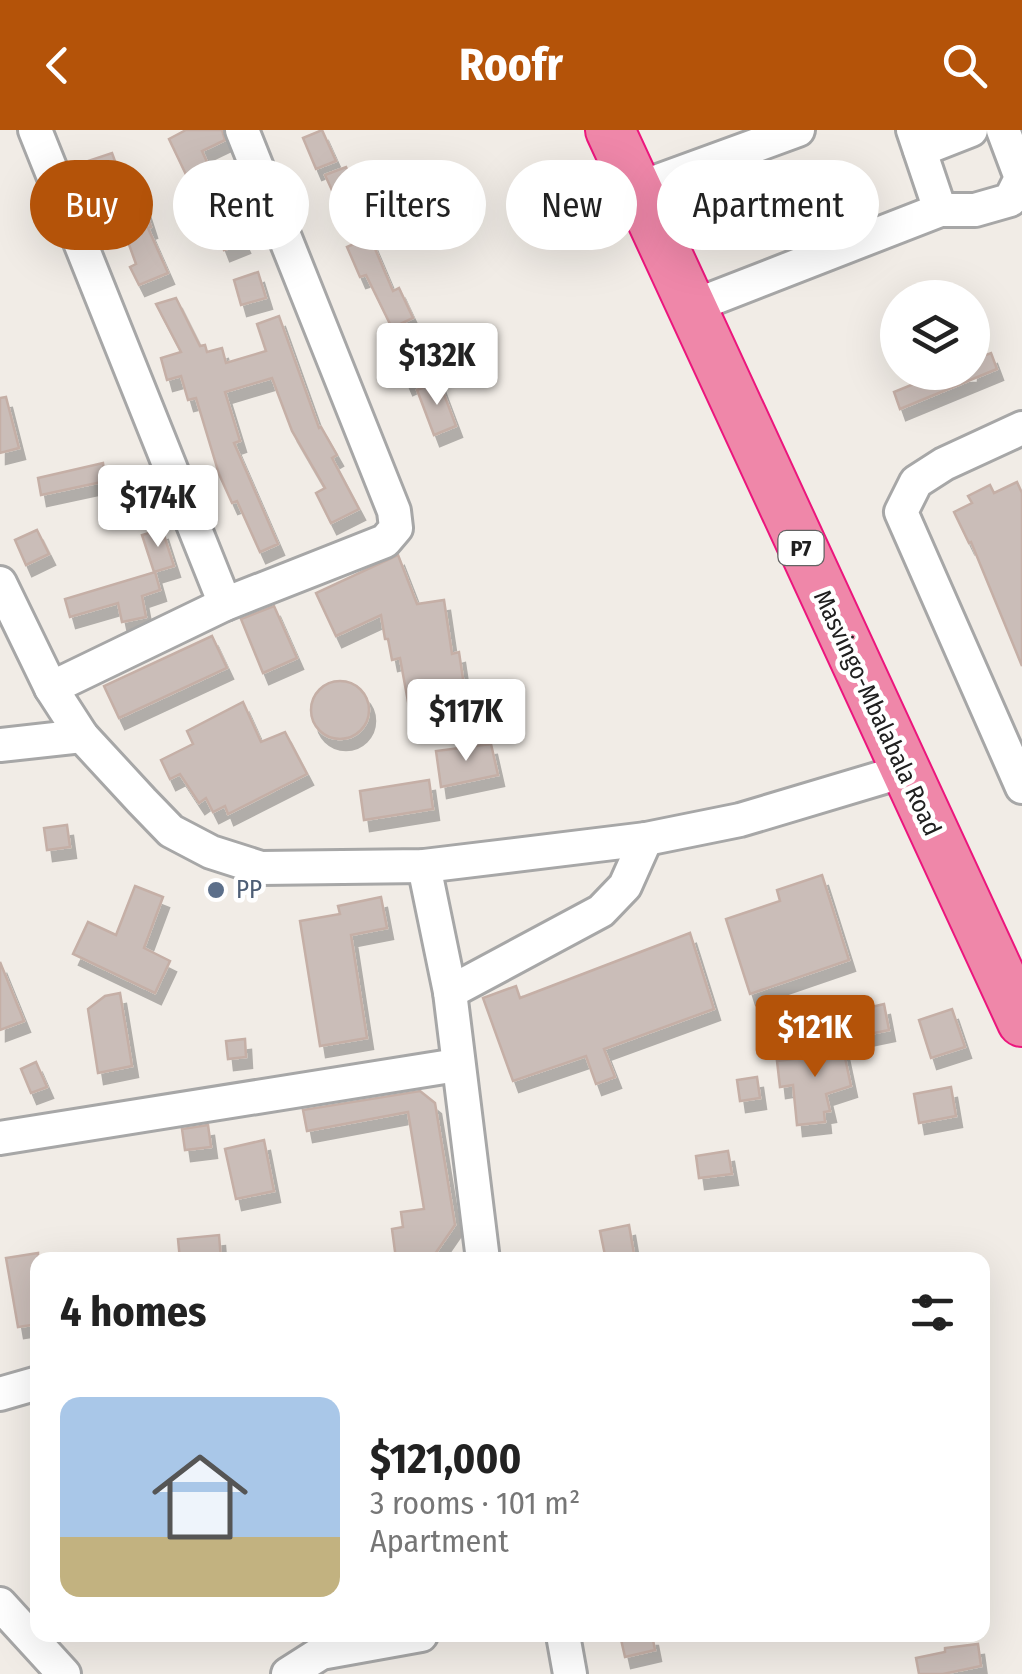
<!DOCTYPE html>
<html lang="en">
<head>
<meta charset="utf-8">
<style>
  :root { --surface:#fff; --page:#f2f2f2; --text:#222; --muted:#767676; --line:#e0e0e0; --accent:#b45309 }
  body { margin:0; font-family:"Fira Sans Condensed",sans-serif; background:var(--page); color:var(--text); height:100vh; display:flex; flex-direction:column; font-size:38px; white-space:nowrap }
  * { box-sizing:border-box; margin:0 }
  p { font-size:32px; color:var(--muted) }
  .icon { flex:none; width:55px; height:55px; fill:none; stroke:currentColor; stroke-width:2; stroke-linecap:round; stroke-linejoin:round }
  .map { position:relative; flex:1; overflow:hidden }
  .sheet { position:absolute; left:30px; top:1122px; width:960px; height:390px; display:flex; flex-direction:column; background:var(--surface); border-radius:20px; box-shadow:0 10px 40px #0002 }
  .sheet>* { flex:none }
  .banner { position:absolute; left:30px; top:30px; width:962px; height:90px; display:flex; gap:20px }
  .controls { position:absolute; left:880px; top:150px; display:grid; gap:20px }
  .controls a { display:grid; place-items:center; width:110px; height:110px; border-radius:50%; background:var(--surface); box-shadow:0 10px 40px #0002; font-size:50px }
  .price { position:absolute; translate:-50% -85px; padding:0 22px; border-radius:10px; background:#fff; color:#222; font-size:32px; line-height:65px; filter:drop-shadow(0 2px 5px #0008) }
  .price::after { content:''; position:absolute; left:50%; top:60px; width:30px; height:22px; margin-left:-15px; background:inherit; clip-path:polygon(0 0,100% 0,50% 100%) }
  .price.selected { background:var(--accent); color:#fff }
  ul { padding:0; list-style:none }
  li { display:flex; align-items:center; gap:30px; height:250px; padding:0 30px }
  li+li { border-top:2px solid var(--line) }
  li span { display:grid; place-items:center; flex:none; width:280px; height:200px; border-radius:20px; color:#555 }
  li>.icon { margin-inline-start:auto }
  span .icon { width:120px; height:120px; fill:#fffc; stroke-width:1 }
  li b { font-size:42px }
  h2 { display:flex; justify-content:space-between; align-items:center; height:120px; padding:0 30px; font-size:42px }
  .chip { padding:0 35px; border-radius:45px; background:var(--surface); box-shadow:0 10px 40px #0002; font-size:35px; line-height:90px }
  .chip.selected { background:var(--accent); color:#fff }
  header { display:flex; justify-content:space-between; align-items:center; height:130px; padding:0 30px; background:var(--accent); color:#fff; font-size:45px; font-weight:700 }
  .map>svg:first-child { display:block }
</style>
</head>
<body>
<header><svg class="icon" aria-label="back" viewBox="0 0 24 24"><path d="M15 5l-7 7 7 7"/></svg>Roofr<svg class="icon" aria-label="search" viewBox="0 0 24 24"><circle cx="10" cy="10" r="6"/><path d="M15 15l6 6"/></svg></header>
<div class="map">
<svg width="1022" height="1544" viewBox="0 0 1022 1544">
  <defs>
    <filter id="shadow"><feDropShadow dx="6" dy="11" stdDeviation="0" flood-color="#0004"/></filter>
  </defs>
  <rect width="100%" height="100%" fill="#f1ece6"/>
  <!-- building -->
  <g fill="#cabdb8" stroke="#c5afa6" stroke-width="2.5" filter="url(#shadow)">
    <path d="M186,0H222L225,10L202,21L244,112L224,120L206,74L201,76L169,9Z"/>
    <path d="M322,0L336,31L316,39L303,8Z"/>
    <path d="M112,23L120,45L93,55L85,32Z"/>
    <path d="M346,37L366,82L346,91L325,45Z"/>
    <path d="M140,63L151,97L148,98L168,143L139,155L130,137L136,134L114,73Z"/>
    <path d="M370,107L393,161L399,158L413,188L392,198L366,145L360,147L347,117Z"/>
    <path d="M258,142L266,168L241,175L234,150Z"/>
    <path d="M176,168L200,216L205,215L207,222L222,218L226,233L266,221L257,194L279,186L319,298L321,297L337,325L332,328L359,379L331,393L316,363L325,358L292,301L272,248L225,262L240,311L234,313L278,414L260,422L237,371L232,373L219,344L196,268L188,270L181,246L167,250L161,228L181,222L156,174Z"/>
    <path d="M414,216L426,245L407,254L394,224Z"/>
    <path d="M991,223L997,239L900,279L894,262L943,242H972V230Z"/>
    <path d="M439,251L456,296L434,305L417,260Z"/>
    <path d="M6,267L19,318L0,323V268Z"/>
    <path d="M103,333L106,351L41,365L38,348Z"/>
    <path d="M1017,352L1022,363V536L971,412L969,413L954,382L972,373L968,366L990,355L994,363Z"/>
    <path d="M162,399L174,436L154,442L142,405Z"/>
    <path d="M37,400L49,424L26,435L15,410Z"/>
    <path d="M398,425L417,474L444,470L452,524L459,522L467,576L411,588L400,528L392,530L388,509H385L381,485L336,506L316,463Z"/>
    <path d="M155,442L160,460L142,466L146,487L122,492L118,473L70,487L65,469Z"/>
    <path d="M274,476L297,528L263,543L241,489Z"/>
    <path d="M212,506L227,538L119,588L104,556Z"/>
    <circle cx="340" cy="580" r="29"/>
    <path d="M243,572L261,612L285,602L307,644L228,684L225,676L213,682L206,668L199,673L180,644L170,649L161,630L193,614L187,601Z"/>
    <path d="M491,614L498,645L441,657L436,621Z"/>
    <path d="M429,650L433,679L364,690L360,661Z"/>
    <path d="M67,695L70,717L47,720L44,698Z"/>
    <path d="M822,745L849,830L750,864L726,789L780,771L777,760Z"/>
    <path d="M135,756L163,767L144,818L170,831L155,863L73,824L88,792L116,805Z"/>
    <path d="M381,767L387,798L351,805L367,908L320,916L300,791L340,784L338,776Z"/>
    <path d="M690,803L714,879L604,919L615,947L596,954L586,926L513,951L483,868L516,856L520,868Z"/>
    <path d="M0,832L24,891L0,900Z"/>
    <path d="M120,863L132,936L98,943L88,879L105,866Z"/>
    <path d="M884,874L889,900L855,907L850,882Z"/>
    <path d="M952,879L965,917L931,928L919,890Z"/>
    <path d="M245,909L246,927L228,929L226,911Z"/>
    <path d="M841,909L851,956L826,964L830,981L824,982L825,992L797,995L793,955L780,957L777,931L817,926L814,915Z"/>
    <path d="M36,932L47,957L31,963L21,939Z"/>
    <path d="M757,947L760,968L740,971L737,950Z"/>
    <path d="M951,957L956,986L919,993L914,964Z"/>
    <path d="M420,961L435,973L455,1095L435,1124L396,1129L392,1099L403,1097L401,1082L424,1079L408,982L307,1001L303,980Z"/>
    <path d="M208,995L211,1017L185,1020L182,999Z"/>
    <path d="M264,1010L274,1061L236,1069L225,1019Z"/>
    <path d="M728,1021L732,1044L699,1048L696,1026Z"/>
    <path d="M629,1095L635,1130H606L600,1101Z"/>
    <path d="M219,1105L221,1130H180L178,1109Z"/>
    <path d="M38,1123V1194L18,1197L6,1128Z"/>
    <path d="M620,1505H652L655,1520L625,1527Z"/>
    <path d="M978,1514L981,1536L943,1544H919L916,1528L945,1522V1518Z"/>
  </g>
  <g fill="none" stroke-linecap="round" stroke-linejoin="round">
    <defs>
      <g id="minor">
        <path d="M35,0L225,474"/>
        <path d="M913,0L940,80"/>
        <path d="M920,20L971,0"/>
        <path d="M636,59L798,0"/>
        <path d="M691,177L940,80H975L1010,70L1021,48L1003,0"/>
        <path d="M1022,298L944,334L916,352L901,382L1022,657"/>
        <path d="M0,453L51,558L82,606L142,671L171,701L211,722L261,738L424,736L646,709L740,690L904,641"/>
        <path d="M51,558L225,474L385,411L396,398L394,381L242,0"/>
        <path d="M0,615L82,606"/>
        <path d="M424,736L450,862L483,1130"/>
        <path d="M450,862L601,781L625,756L646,709"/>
        <path d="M0,1008L457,935"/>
        <path d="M0,1264L38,1253"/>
        <path d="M0,1474L64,1544"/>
        <path d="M563,1505L570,1544"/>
        <path d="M288,1544L321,1523L421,1505"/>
      </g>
      <path id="highway" d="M610,0L1022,892"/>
    </defs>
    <!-- minor casing -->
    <use href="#minor" stroke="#a7a7a7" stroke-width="38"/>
    <!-- highway casing -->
    <use href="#highway" stroke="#ec167d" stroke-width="52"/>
    <!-- minor -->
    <use href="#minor" stroke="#fff" stroke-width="32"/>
    <!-- highway -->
    <use href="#highway" stroke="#ef87a9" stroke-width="48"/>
  </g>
  <!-- markers -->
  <circle fill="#5c6f8a" stroke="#fff" stroke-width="4" cx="216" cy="760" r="10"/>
  <g text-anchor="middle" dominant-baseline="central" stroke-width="9" stroke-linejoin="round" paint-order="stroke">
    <!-- shield labels -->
    <rect fill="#fff" stroke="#636363" stroke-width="2.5" x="778.5" y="401" width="45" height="34" rx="8"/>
    <g font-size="22" font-weight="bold" fill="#202020">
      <text x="801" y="418">P7</text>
    </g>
    <!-- street labels -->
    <g font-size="25" fill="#202020" stroke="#fff">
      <text transform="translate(877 583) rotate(65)">Masvingo-Mbalabala Road</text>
    </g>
    <!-- service labels -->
    <g font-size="25" fill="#4e5e75" stroke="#fff" text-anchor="start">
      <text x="236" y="760">PP</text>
    </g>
  </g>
</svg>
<div class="controls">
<a><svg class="icon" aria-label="layers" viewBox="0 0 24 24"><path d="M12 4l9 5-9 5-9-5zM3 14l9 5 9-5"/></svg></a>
</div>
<b class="price" style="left:437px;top:278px">$132K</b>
<b class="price" style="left:158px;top:420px">$174K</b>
<b class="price" style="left:466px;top:634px">$117K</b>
<b class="price selected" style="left:815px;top:950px">$121K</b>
<div class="banner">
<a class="chip selected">Buy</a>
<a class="chip">Rent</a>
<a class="chip">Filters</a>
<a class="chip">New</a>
<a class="chip">Apartment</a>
</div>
<section class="sheet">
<h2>4 homes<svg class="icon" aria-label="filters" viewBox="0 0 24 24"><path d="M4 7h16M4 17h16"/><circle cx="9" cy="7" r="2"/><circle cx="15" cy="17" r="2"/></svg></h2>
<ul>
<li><span style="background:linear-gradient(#a9c7e8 70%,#c2b280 0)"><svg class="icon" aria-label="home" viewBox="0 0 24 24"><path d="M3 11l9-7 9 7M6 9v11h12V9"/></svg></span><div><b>$121,000</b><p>3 rooms · 101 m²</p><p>Apartment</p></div></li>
</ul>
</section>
</div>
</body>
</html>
